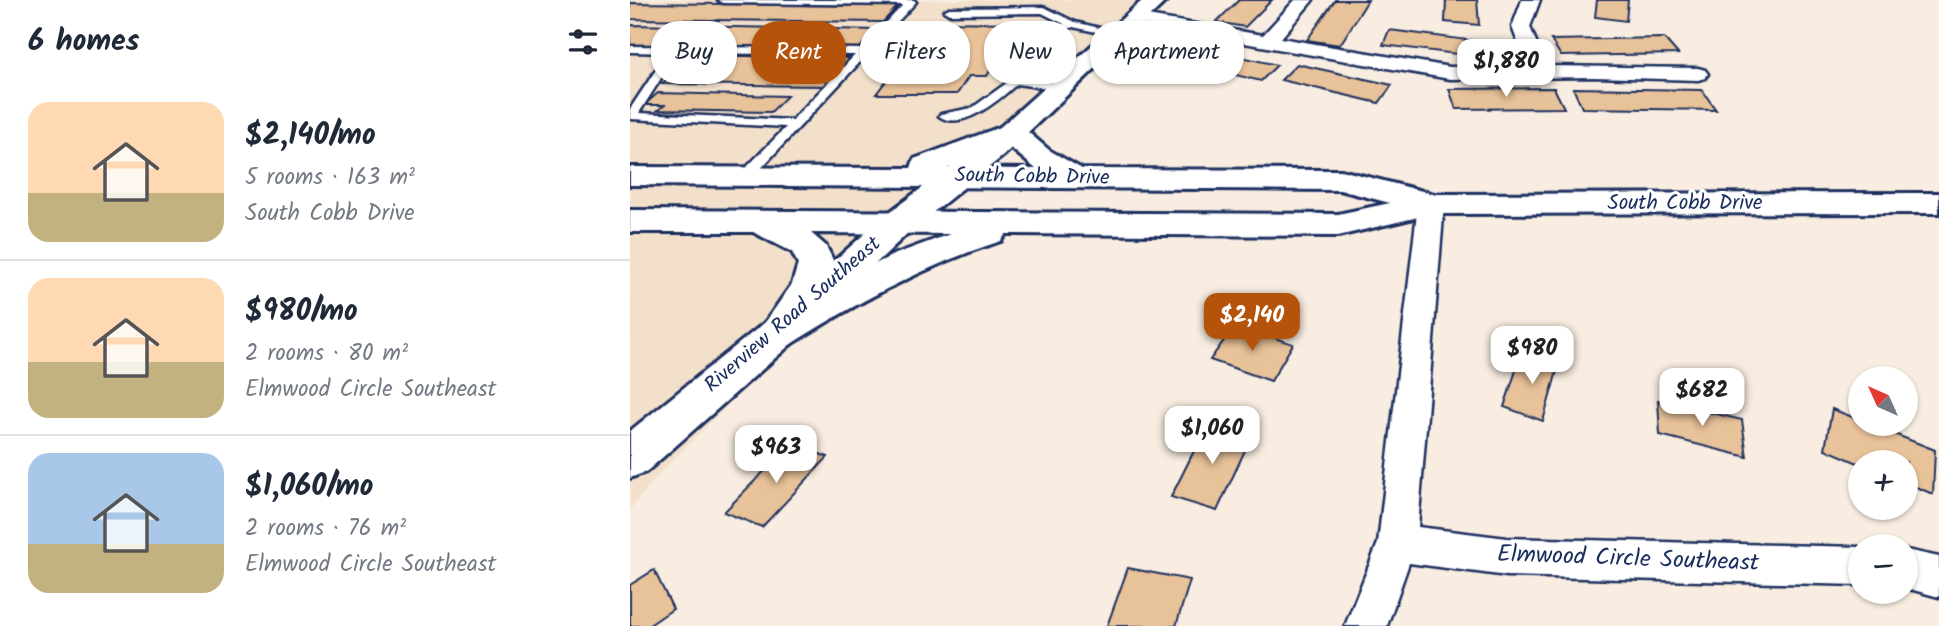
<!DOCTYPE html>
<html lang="en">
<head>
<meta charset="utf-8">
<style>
  :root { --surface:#fff; --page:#f2f2f3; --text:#1f2937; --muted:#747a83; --line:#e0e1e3; --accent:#b45309 }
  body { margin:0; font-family:Kalam,sans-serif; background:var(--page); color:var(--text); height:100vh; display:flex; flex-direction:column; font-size:26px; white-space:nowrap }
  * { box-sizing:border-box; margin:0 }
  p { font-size:23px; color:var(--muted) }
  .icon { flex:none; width:38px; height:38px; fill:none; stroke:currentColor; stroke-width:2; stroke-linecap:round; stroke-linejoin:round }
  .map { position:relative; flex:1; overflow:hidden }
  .details { display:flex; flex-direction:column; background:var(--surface); width:630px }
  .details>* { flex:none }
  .banner { position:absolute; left:21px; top:21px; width:665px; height:63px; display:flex; gap:14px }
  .needle { width:46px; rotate:315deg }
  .controls { position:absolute; left:1218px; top:366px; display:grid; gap:14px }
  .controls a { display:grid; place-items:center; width:70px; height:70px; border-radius:50%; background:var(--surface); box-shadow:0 2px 5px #0004; font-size:35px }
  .price { position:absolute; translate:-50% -60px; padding:0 16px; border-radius:14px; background:#fff; color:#222; font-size:23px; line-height:46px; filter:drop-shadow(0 2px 4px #0008) }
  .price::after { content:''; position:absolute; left:50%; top:42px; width:21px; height:16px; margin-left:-10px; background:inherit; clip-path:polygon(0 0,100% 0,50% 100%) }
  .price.on { background:var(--accent); color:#fff }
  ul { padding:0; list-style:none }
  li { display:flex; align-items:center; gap:21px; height:175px; padding:0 28px }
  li+li { border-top:2px solid var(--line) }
  li span { display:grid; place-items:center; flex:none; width:196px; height:140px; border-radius:21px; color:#555 }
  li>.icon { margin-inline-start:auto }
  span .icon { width:84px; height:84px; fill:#fffc; stroke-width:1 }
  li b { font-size:30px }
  h2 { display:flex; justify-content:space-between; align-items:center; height:84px; padding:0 28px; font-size:30px }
  .pill { padding:0 24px; border-radius:28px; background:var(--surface); box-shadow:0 2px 5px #0004; font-size:24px; line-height:63px }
  .pill.on { background:var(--accent); color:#fff }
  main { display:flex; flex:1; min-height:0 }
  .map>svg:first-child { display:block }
</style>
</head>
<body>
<main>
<section class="details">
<h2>6 homes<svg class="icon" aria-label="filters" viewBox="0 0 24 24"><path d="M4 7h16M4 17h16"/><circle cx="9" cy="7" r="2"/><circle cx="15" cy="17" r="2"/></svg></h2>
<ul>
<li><span style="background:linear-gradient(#ffd9b3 65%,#c2b280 0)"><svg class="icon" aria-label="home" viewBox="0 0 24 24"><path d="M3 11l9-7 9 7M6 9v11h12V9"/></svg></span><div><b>$2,140/mo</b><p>5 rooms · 163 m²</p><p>South Cobb Drive</p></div></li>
<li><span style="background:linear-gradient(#ffd9b3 60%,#c2b280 0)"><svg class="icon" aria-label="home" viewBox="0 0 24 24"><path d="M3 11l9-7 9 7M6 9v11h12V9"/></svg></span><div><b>$980/mo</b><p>2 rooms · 80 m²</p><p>Elmwood Circle Southeast</p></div></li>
<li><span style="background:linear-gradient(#a9c7e8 65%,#c2b280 0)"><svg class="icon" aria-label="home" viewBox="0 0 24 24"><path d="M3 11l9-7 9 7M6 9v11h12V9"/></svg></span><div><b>$1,060/mo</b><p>2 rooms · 76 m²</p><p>Elmwood Circle Southeast</p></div></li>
</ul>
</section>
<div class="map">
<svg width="1309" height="626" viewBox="0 0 1309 626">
  <rect width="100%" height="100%" fill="#f8ede0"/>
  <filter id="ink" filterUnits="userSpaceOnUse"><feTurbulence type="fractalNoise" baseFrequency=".0143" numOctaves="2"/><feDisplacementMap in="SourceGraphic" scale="14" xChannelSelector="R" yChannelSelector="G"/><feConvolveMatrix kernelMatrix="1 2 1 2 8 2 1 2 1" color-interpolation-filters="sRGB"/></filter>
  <g filter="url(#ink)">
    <!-- built -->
    <path fill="#f3e0cb" d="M0,0H531L298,202L30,473L0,509Z"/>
    <!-- building -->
    <g fill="#e8c299" stroke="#1b2f5e" stroke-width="2">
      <path d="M609,0H642L615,27L586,22Z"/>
      <path d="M705,0H738L710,45L677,40Z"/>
      <path d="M816,0H847L849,25L815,22Z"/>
      <path d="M967,0H998L996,21L965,17Z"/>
      <path d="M0,3L268,6L253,22L0,19Z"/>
      <path d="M302,22L407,23L383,66H363L357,76H339L327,94H246Z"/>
      <path d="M0,25L247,30L227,51L0,47Z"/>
      <path d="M759,30L854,42L851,57L753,45Z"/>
      <path d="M1034,38L1048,54L931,56L921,40Z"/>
      <path d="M559,45L647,65L631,81L541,60Z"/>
      <path d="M57,55L222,58L195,86L31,84L49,70H39Z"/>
      <path d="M667,64L762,85L749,103L651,80Z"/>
      <path d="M924,88L934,108L826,109L819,89Z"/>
      <path d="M943,88L1072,90L1086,110L952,108Z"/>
      <path d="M28,93L157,96L141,112L28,110L34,105H14Z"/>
      <path d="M605,325L663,344L641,381L580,360Z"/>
      <path d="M892,352L929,364L913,421L874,407Z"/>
      <path d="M1028,400L1112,420L1117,457L1030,435Z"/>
      <path d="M1202,409L1230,420V424H1239L1305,450L1303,494L1276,483V462L1230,464L1195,449Z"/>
      <path d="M579,421L623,433L587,511L541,497Z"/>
      <path d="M161,444L198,457L132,527L94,512Z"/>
      <path d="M498,568L560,580L546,626H477Z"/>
      <path d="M24,570L43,609L18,626H0V585Z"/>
    </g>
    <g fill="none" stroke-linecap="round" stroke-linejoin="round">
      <defs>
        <g id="service">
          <path d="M88,0H284L286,2L121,179H111V173L156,127L0,119V109L37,53L0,52V46L231,49L273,5L93,3ZM47,53L225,55L162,120L9,113Z"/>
          <path d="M414,7L445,22L494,34L489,37L443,27L428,33L419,42L414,39L422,29L434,24L412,13L319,14L314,11L319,8Z"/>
          <path d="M385,77L430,84L436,87L430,90L387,84C371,98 332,133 309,116L311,114L342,108Z"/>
        </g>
        <g id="minor">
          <path d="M665,0H683L651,38L820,67L897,66L882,27L892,0H910L900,27L916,66L1068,68L1075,70L1078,74L1075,78L1068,80L964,77L820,79L505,24L496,19L505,14L633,35Z"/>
          <path d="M801,196L810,198L814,204L788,527L877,538L1230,547V585L877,576L779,563L757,626H715L748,543L788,204L792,198Z"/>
          <path d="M1276,550L1309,557V597L1276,588Z"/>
        </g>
        <path id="tertiary" d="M513,0H537L373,156L281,230L161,344L16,472L0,478V431L133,324L257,214L351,144Z"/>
        <path id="secondary" d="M381,123L391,126L419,150L452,169L711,170L804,194L1309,193V213L801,214L708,236L376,234L371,241C296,265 228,302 161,344L147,349L133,344L127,334L162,284L168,264L162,252L123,232H0V210L708,214L760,203L710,190L0,185V167L281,168L284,159ZM377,145L406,169L318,168ZM181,233L320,234L263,255L197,288L205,264L196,246Z"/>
      </defs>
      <!-- service casing -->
      <use href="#service" stroke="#1b2f5e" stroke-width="5"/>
      <!-- minor casing -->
      <use href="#minor" stroke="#1b2f5e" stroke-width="5"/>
      <!-- tertiary casing -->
      <use href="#tertiary" stroke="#1b2f5e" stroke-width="6"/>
      <!-- secondary casing -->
      <use href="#secondary" stroke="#1b2f5e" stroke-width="6"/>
      <!-- service -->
      <use href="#service" fill="#fff" fill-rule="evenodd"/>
      <!-- minor -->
      <use href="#minor" fill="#fff" fill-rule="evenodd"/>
      <!-- tertiary -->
      <use href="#tertiary" fill="#fff" fill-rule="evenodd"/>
      <!-- secondary -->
      <use href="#secondary" fill="#fff" fill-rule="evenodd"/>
    </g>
  </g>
  <g text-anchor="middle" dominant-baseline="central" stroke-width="6" stroke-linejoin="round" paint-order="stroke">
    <!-- street labels -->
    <g font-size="21" fill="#1b2f5e" stroke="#fff">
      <text transform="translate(402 177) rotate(1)">South Cobb Drive</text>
      <text x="1055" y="203">South Cobb Drive</text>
      <text transform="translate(163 315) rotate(-41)">Riverview Road Southeast</text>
    </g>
    <!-- near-street labels -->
    <g font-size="24" fill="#1b2f5e" stroke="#fff">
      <text transform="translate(998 559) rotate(2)">Elmwood Circle Southeast</text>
    </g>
  </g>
</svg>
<div class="controls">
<a><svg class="needle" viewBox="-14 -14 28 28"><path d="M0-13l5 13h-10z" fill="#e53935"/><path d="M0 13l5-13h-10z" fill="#747a83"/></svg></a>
<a>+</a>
<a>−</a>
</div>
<b class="price" style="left:876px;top:99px">$1,880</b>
<b class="price on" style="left:622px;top:353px">$2,140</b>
<b class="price" style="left:902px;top:386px">$980</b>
<b class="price" style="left:1072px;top:428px">$682</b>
<b class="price" style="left:582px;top:466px">$1,060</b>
<b class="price" style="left:146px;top:485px">$963</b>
<div class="banner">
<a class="pill">Buy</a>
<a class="pill on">Rent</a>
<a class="pill">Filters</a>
<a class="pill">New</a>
<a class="pill">Apartment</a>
</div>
</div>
</main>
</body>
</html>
